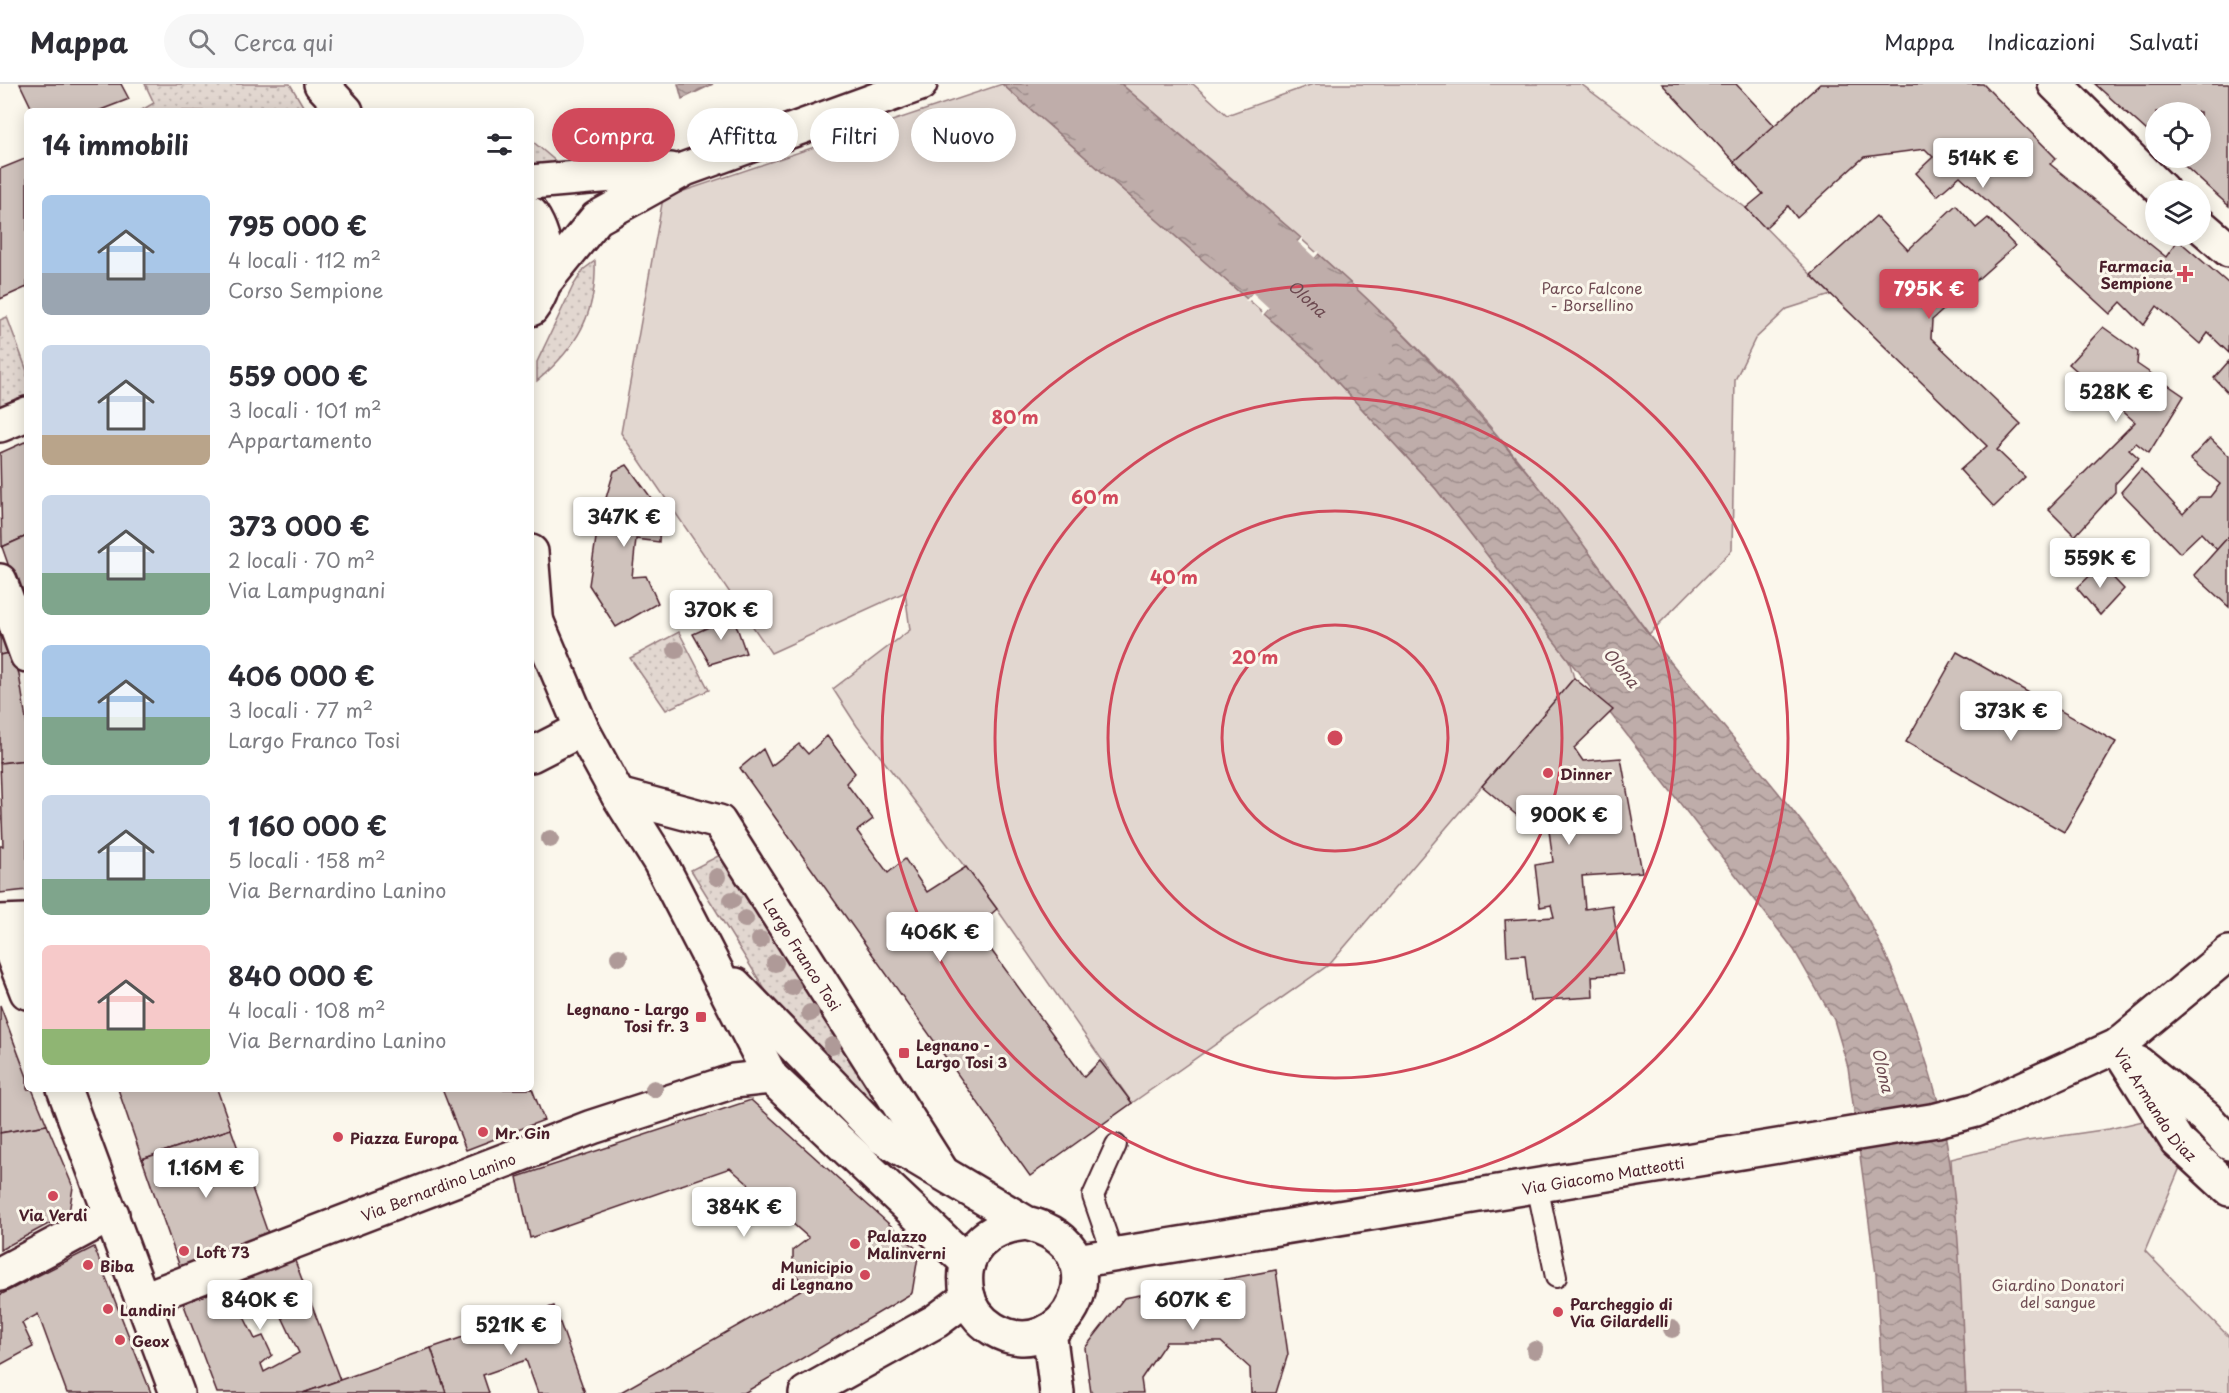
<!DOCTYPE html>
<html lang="it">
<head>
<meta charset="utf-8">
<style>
  :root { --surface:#fff; --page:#f7f7f7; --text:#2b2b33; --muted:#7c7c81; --line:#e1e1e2; --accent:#d1495b }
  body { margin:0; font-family:"Playpen Sans",sans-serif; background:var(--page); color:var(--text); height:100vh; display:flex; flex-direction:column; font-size:22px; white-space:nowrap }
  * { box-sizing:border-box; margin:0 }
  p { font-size:20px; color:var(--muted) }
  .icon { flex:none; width:33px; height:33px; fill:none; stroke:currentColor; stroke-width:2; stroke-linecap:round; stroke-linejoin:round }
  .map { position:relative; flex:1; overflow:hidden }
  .side { position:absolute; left:24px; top:24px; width:510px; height:984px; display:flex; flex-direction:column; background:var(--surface); border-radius:9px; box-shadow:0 3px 15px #0003 }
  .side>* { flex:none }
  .banner { position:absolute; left:552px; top:24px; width:570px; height:54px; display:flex; gap:12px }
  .tools { position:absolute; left:2145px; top:18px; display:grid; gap:12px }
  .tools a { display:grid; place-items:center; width:66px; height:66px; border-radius:50%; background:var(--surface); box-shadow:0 3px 15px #0003; font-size:30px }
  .price { position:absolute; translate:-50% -51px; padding:0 14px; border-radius:6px; background:#fff; color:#222; font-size:20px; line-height:39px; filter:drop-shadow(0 2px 3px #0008) }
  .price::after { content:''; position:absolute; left:50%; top:36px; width:18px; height:14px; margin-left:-9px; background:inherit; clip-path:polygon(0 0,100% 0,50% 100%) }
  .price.current { background:var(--accent); color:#fff }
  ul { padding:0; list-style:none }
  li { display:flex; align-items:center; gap:18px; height:150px; padding:0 18px }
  li span { display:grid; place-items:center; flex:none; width:168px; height:120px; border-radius:9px; color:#555 }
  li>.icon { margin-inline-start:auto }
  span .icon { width:72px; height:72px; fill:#fffc; stroke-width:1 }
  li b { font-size:26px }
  h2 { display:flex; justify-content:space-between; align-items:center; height:72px; padding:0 18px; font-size:26px }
  .chip { padding:0 21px; border-radius:27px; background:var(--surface); box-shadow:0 3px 15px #0003; font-size:21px; line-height:54px }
  .chip.current { background:var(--accent); color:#fff }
  header { display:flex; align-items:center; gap:36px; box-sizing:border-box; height:84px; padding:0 30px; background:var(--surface); border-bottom:2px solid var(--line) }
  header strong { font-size:28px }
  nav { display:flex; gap:33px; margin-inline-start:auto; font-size:21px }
  .search { width:420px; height:54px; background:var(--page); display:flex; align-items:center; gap:15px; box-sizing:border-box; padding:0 21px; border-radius:33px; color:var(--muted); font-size:22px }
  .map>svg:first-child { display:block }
</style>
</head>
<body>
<header>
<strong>Mappa</strong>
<div class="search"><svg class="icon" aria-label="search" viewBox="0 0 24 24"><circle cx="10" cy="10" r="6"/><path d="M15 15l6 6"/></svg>Cerca qui</div>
<nav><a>Mappa</a><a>Indicazioni</a><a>Salvati</a></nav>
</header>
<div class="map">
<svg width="2229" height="1309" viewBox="0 0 2229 1309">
  <defs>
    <pattern id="grass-dots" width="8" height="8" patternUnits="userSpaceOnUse" patternTransform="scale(1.5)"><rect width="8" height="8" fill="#e2d7d0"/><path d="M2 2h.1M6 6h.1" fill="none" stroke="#c3b8b3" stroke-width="1.8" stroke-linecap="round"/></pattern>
    <pattern id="water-waves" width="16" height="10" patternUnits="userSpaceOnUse" patternTransform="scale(1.5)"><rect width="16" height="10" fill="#bfadaa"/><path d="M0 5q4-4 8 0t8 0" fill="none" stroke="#9d8c8b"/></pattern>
  </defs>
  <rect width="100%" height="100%" fill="#fbf7ec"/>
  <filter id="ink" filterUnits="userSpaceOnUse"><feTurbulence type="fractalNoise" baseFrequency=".0167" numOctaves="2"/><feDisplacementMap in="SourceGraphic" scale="12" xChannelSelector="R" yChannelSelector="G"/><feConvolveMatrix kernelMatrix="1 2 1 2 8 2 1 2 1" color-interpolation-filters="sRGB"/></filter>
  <g filter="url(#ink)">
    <!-- grass -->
    <g fill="url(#grass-dots)" stroke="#967b7e" stroke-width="1.5">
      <path d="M145,0H290L306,27H140L154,19Z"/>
      <path d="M531,56L559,80H531Z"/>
      <path d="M595,177C597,230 577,263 537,297V278L573,202L584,185Z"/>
      <path d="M7,233L27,287V319L0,331V236Z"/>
      <path d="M679,548L709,606L666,626L630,574Z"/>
      <path d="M724,769L897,1043L769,912L691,786Z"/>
    </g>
    <!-- park -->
    <g fill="#e2d7d0" stroke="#967b7e" stroke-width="1.5">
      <path d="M1002,0L1316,275L1436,405L1569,576L1574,594L1330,880L1132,1019L997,825L857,642L833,605L910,546L905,508L771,569L621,349L663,114Z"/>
      <path d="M1121,0H1193L1227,31L1313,0H1581L1746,124L1831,211L1787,225L1755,255L1735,296L1732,466L1649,550C1586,465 1524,377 1452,300C1350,191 1234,97 1121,0Z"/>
      <path d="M2151,1035L2181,1081L2145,1167L2229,1253V1309H1966L1951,1075L2027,1057L2109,1045Z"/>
    </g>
    <!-- water -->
    <g fill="url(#water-waves)" stroke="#907477" stroke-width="1.5">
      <path d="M678,0H713L682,15Z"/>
      <path d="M1002,0H1121L1301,154L1247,215Z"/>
      <path d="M1318,170C1405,246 1483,332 1555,423C1587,464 1616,507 1648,549C1713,635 1790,714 1850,805C1882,854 1912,929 1929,986C1962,1089 1959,1201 1966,1309H1883L1876,1190L1848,983L1834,936L1794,866L1436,405L1316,275L1264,230Z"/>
    </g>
    <!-- pier -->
    <g fill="#fbf7ec">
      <path d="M1303,152V156L1249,217H1245Z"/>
      <path d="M1320,167L1318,170L1262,232V228L1316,168Z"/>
    </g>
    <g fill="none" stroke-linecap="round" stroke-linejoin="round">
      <!-- river -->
      <path stroke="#bfadaa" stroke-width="68" id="s1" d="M1062,0L1250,160L1360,262"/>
    </g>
    <!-- building -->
    <g fill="#cfc2bc" stroke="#4a1f2b" stroke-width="1.5" fill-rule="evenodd">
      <path d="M20,0H121L129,15L98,27H33Z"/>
      <path d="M1662,0H1736L1775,42L1734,78Z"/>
      <path d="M1820,0H1983L2056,74L2050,80L2166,173L2178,156L2229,200V269L2208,249L2200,260L2157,222L2144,241L2121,218L2110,230L1960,92L1937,112L1916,89L1933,73L1925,65L1864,73L1797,134L1788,122L1765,144L1746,124L1763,110L1734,78Z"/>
      <path d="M2095,0H2229V122L2176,74H2200V28H2156V55Z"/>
      <path d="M27,74V203L0,215V85Z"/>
      <path d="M1956,121L1976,144L1988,134L2015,162L1932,236L1931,254L2021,340L1997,366L2025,393L1994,423L1960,386L1987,362L1811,191L1876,132L1908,166Z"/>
      <path d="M2103,243L2138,268L2137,280L2184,312L2149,369L2136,359L2129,365L2139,374L2115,400V408L2075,452L2048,425L2135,338L2069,280Z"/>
      <path d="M2229,277V310L2214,294Z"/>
      <path d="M2210,354L2229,372V452L2217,466L2201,449L2180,469L2121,408L2141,385L2183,430L2199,413H2210L2220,400L2190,375Z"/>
      <path d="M27,357V452L2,463L0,369Z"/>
      <path d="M627,381L660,426L659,458L636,455L632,493L646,492L658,519L616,543L589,501L598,441L614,387Z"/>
      <path d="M27,452V534L2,463Z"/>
      <path d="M2229,452V523L2194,491Z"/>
      <path d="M2101,481L2124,505L2100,531L2077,504Z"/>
      <path d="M733,532L746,569L710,580L693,550Z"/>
      <path d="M0,535L12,568L0,571Z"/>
      <path d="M12,568L19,590L27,642V676L0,679V571Z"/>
      <path d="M1957,568L2116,658L2064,748L1906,658Z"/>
      <path d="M1574,594L1613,626L1574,664L1583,677L1621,674L1642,788L1582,792L1585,825L1612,821L1623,890L1592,892L1593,913L1530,917L1525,871L1507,872L1505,836L1554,833L1551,821L1540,823L1535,781L1553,778L1545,714H1536L1520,734L1482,702Z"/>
      <path d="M827,652L855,689L846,699L873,735L857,747L888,789L905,775L927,808L966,783L997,825L975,844L1084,993L1100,977L1132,1019L1030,1092L740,684L763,665L771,682L799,660L808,670Z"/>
      <path d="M27,676V806L0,809V762H3L0,679Z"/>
      <path d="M0,921L27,993V1005H32L47,1041L0,1049Z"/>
      <path d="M531,1002L544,1036L466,1066L442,1005H531Z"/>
      <path d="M118,1005H217L231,1045L142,1075Z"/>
      <path d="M751,1016L919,1167L912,1209L744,1309H619L806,1203L793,1187V1166L809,1154L730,1084L530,1154L517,1093Z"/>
      <path d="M47,1041L73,1103L69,1129L0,1166V1049Z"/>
      <path d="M231,1045L270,1155L181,1186L142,1075Z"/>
      <path d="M94,1163L151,1309H67L38,1230L22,1239L33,1263L0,1281V1211Z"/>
      <path d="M292,1169L340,1296L303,1309H217L179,1208ZM275,1218L299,1269L264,1288L261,1280L272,1271L263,1252L255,1255L243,1231Z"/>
      <path d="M1276,1186L1288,1270L1276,1309H1251L1250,1284L1221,1258H1166L1141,1295L1143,1309H1091L1085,1264L1124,1214Z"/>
      <path d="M554,1222L585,1309H538L526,1276L483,1291L489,1309H446L431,1264Z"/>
      <path d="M431,1264L446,1309H303L340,1296Z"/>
    </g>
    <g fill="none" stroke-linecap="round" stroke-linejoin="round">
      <defs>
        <g id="lane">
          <path d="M1537,1101L1556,1193"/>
          <path d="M1113,1170L1093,1112L1116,1061"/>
        </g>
        <g id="street">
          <path d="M321,0L346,27"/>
          <path d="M531,468L537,544"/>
          <path d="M0,497L27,571"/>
          <path d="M531,524L582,645L618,711L660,778L771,993L968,1179"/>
          <path d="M531,671L582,645"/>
          <path id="s2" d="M618,711L719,738L940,1085"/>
          <path d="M27,837L0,838L27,908"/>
          <path d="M735,901L882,1053L1026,1139C1129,1164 1064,1288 993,1245C980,1237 970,1224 967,1209C959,1167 987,1143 1026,1139"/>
          <path id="s3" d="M2117,962L2177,1057L2229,1105"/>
          <path d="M2138,979L2205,1033L2229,1059"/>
          <path d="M64,1005L177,1309"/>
          <path id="s4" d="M1076,1177L1937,1036L1976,1026L2117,962L2229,869"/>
          <path d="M0,1190L112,1130"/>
          <path id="s5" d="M144,1215L592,1043L734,997L771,993"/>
          <path d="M1049,1247L1057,1309"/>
          <path d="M806,1309L936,1237L968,1213"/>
        </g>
        <g id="secondary">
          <path d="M531,98L671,86"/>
          <path d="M531,130C549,157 552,198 531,225"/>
          <path d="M544,199L597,134L685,85L920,0"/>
          <path d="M0,341L27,330"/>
        </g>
        <g id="primary">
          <path d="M2055,0L2162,106"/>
          <path d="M2200,141L2229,166"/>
        </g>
      </defs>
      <!-- lane casing -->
      <use href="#lane" stroke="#4a1f2b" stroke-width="24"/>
      <!-- street casing -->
      <use href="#street" stroke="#4a1f2b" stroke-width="38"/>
      <!-- secondary casing -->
      <use href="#secondary" stroke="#4a1f2b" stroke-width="38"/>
      <!-- primary casing -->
      <use href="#primary" stroke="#4a1f2b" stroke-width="38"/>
      <!-- lane -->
      <use href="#lane" stroke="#fbf7ec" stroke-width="20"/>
      <!-- street -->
      <use href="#street" stroke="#fbf7ec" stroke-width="33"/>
      <!-- secondary -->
      <use href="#secondary" stroke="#fbf7ec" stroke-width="33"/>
      <!-- primary -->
      <use href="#primary" stroke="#fbf7ec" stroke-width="33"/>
    </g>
    <!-- trees -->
    <g fill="#af9a98">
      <circle cx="676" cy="566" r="9"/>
      <circle cx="550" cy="755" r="9"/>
      <circle cx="717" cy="793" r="9"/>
      <circle cx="732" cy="816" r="9"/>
      <circle cx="745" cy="835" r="9"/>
      <circle cx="760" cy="856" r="9"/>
      <circle cx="619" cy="873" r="9"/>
      <circle cx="775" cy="879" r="9"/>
      <circle cx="792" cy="903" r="9"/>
      <circle cx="810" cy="929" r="9"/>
      <circle cx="832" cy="962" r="9"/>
      <circle cx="654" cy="1005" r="9"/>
      <circle cx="1672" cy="1245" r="9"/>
      <circle cx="1535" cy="1266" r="9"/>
    </g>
  </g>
  <!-- distance rings -->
  <g fill="none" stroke="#d1495b" stroke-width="3">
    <circle cx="1335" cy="654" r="113"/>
    <circle cx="1335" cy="654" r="227"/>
    <circle cx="1335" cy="654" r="340"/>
    <circle cx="1335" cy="654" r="453"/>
  </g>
  <!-- markers -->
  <g fill="#d1495b" stroke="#fbf7ec" stroke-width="2">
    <path d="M2182 181h6v6h6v6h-6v6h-6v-6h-6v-6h6z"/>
    <circle cx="1548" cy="689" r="6"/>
    <rect x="695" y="927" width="12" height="12" rx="3"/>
    <rect x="898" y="963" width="12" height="12" rx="3"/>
    <circle cx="483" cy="1048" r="6"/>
    <circle cx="338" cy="1053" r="6"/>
    <circle cx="53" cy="1112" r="6"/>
    <circle cx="855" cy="1160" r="6"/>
    <circle cx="184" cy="1167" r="6"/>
    <circle cx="88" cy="1181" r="6"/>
    <circle cx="865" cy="1191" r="6"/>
    <circle cx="108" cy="1225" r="6"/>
    <circle cx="1558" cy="1228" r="6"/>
    <circle cx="120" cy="1256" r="6"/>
  </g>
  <g text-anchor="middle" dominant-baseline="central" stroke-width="6" stroke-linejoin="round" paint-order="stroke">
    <!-- poi labels -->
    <g font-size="15" font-weight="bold" fill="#4a1f2b" stroke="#fbf7ec" text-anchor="start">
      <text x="2173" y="181" text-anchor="end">Farmacia<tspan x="2173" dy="17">Sempione</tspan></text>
      <text x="1560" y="689">Dinner</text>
      <text x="689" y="924" text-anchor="end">Legnano - Largo<tspan x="689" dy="17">Tosi fr. 3</tspan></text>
      <text x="916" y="960">Legnano -<tspan x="916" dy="17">Largo Tosi 3</tspan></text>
      <text x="495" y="1048">Mr. Gin</text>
      <text x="350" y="1053">Piazza Europa</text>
      <text x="53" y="1130" text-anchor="middle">Via Verdi</text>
      <text x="867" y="1151">Palazzo<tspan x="867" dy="17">Malinverni</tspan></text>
      <text x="196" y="1167">Loft 73</text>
      <text x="100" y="1181">Biba</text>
      <text x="853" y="1182" text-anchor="end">Municipio<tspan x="853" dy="17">di Legnano</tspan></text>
      <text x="1570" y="1219">Parcheggio di<tspan x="1570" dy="17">Via Gilardelli</tspan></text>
      <text x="120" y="1225">Landini</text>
      <text x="132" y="1256">Geox</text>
    </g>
    <!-- park labels -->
    <g font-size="15" fill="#704d54" stroke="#fbf7ec">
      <text x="1592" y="203">Parco Falcone<tspan x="1592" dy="17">- Borsellino</tspan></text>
      <text x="2058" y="1200">Giardino Donatori<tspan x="2058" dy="17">del sangue</tspan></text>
    </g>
    <!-- street labels -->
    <g font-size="15" fill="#4a1f2b" stroke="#fbf7ec">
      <text stroke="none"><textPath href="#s2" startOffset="261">Largo Franco Tosi</textPath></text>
      <text stroke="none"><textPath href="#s3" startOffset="70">Via Armando Diaz</textPath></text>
      <text stroke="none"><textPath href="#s4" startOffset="534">Via Giacomo Matteotti</textPath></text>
      <text stroke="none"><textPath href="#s5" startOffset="315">Via Bernardino Lanino</textPath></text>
    </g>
    <!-- water labels -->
    <g font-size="16" font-style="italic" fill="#6d4a51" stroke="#fbf7ec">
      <text stroke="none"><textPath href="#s1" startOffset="326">Olona</textPath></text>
      <text transform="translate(1622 583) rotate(51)">Olona</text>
      <text transform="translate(1884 986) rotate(77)">Olona</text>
    </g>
  </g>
  <circle cx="1335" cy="654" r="9" fill="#d1495b" stroke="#fbf7ec" stroke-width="3"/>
  <g font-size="18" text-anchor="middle" font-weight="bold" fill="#d1495b" stroke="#fbf7ec" stroke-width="6" stroke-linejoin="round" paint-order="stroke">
    <text x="1015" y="340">80 m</text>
    <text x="1095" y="420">60 m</text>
    <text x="1174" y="500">40 m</text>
    <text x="1255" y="580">20 m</text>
  </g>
</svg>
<div class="tools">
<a><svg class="icon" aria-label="locate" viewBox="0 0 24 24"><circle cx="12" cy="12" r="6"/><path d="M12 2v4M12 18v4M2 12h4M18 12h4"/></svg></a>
<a><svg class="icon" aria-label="layers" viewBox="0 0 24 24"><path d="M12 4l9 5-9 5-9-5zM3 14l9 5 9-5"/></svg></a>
</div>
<b class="price" style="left:1983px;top:105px">514K €</b>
<b class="price current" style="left:1929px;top:236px">795K €</b>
<b class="price" style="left:2116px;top:339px">528K €</b>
<b class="price" style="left:624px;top:464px">347K €</b>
<b class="price" style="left:2100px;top:505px">559K €</b>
<b class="price" style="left:721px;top:557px">370K €</b>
<b class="price" style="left:2011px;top:658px">373K €</b>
<b class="price" style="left:1569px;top:762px">900K €</b>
<b class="price" style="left:940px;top:879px">406K €</b>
<b class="price" style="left:206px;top:1115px">1.16M €</b>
<b class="price" style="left:744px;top:1154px">384K €</b>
<b class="price" style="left:260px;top:1247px">840K €</b>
<b class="price" style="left:1193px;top:1247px">607K €</b>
<b class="price" style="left:511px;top:1272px">521K €</b>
<div class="banner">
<a class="chip current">Compra</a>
<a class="chip">Affitta</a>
<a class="chip">Filtri</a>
<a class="chip">Nuovo</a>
</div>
<section class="side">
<h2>14 immobili<svg class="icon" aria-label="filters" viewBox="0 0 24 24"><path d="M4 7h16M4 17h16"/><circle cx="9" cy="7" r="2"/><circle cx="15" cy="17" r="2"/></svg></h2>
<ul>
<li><span style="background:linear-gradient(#a9c7e8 65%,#9aa5b1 0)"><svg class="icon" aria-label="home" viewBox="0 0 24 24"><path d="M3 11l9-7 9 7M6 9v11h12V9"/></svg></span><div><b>795 000 €</b><p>4 locali · 112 m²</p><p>Corso Sempione</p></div></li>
<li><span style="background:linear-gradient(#c9d6e8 75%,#b9a48a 0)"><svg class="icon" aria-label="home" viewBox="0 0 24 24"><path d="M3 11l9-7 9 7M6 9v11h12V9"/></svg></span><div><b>559 000 €</b><p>3 locali · 101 m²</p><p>Appartamento</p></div></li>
<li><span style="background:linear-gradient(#c9d6e8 65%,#7fa58c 0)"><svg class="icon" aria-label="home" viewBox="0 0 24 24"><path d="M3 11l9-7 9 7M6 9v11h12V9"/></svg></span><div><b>373 000 €</b><p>2 locali · 70 m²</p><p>Via Lampugnani</p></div></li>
<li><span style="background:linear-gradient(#a9c7e8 60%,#7fa58c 0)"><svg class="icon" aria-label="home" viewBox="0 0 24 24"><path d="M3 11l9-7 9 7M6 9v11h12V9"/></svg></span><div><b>406 000 €</b><p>3 locali · 77 m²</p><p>Largo Franco Tosi</p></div></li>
<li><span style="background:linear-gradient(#c9d6e8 70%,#7fa58c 0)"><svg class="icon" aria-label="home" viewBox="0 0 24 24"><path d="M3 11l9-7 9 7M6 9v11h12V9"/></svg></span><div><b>1 160 000 €</b><p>5 locali · 158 m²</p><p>Via Bernardino Lanino</p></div></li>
<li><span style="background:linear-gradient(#f6c9c9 70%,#8fb573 0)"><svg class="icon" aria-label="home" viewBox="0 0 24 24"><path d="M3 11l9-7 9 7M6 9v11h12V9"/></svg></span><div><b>840 000 €</b><p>4 locali · 108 m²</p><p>Via Bernardino Lanino</p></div></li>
</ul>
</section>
</div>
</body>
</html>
